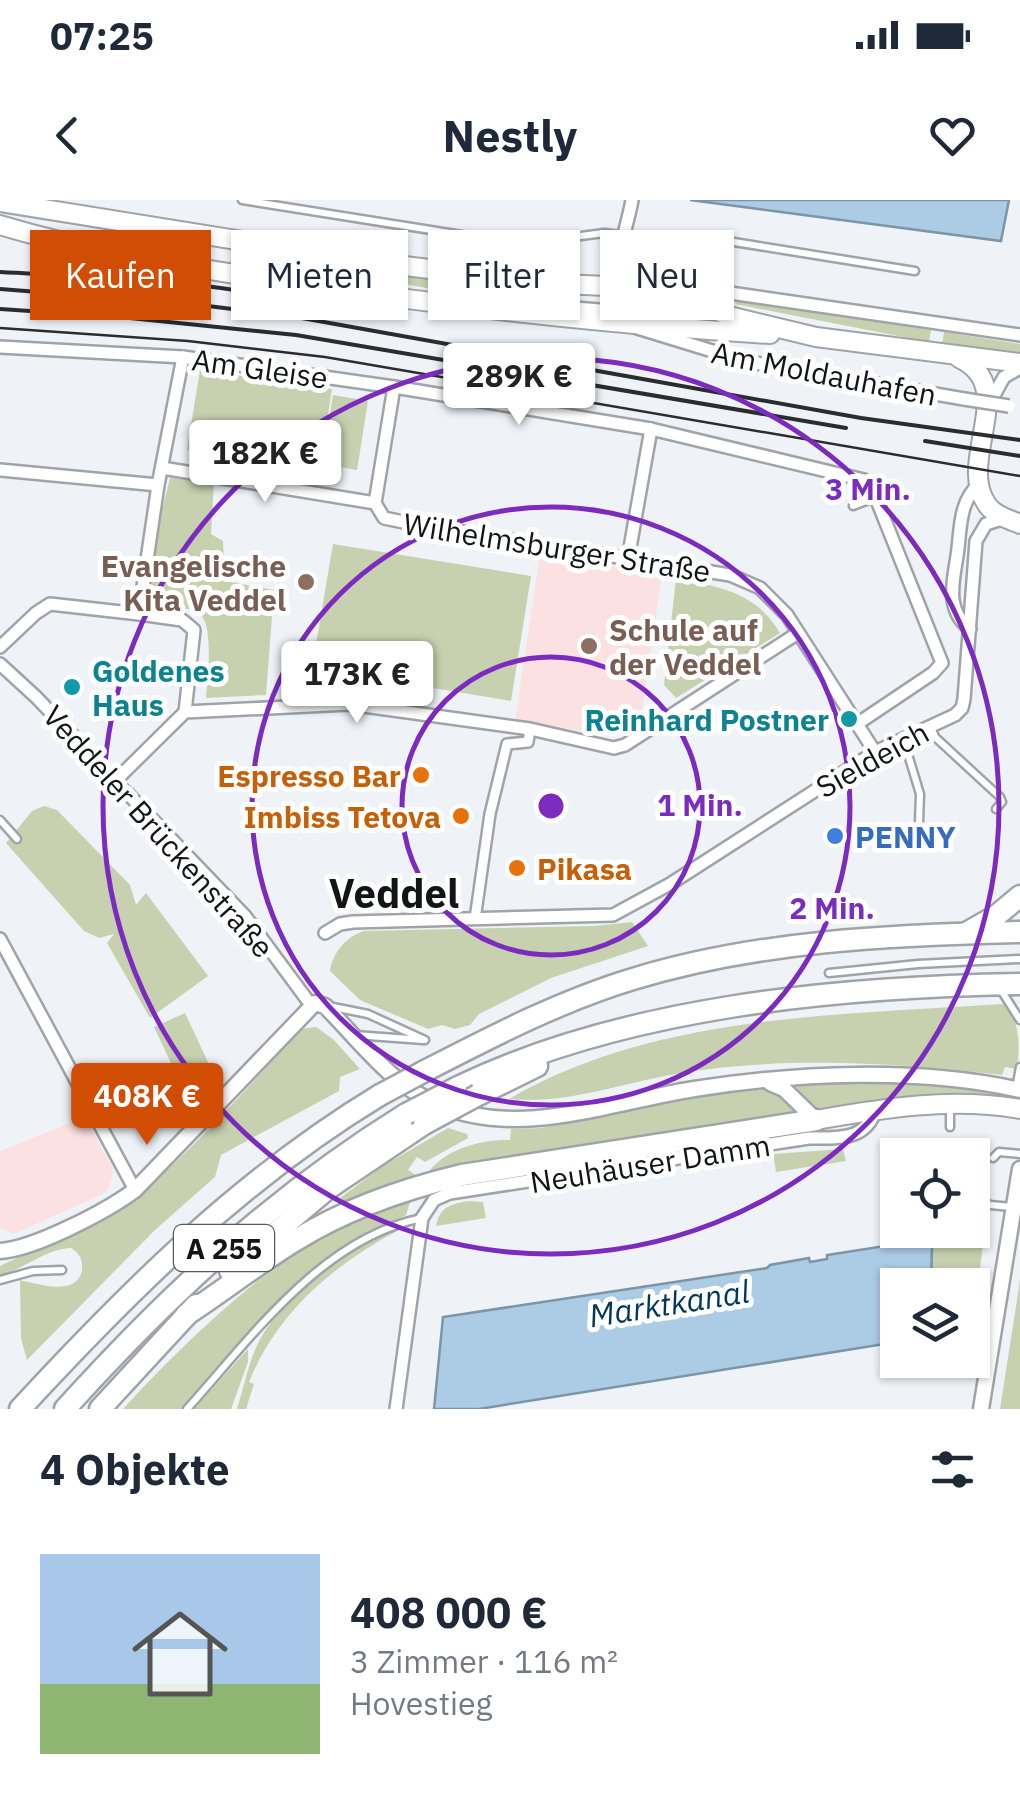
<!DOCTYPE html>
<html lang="de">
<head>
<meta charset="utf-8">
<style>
  :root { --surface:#fff; --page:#f6f6f7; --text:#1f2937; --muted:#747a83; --accent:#d14d04 }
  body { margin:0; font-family:"IBM Plex Sans",sans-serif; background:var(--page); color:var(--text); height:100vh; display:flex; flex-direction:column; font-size:38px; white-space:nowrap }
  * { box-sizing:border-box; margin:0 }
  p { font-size:32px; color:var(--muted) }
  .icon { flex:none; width:55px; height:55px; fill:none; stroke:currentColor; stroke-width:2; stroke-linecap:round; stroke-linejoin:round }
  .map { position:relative; height:1209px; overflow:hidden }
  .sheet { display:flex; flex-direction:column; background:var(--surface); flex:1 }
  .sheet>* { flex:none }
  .guide { position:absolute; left:30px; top:30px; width:960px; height:90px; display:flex; gap:20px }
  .buttons { position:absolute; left:880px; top:938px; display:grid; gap:20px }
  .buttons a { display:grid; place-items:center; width:110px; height:110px; border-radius:0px; background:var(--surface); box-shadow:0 2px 8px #0004; font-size:50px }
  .price { position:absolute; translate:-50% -85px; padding:0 22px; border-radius:10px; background:#fff; color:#222; font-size:32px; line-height:65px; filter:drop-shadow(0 2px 5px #0008) }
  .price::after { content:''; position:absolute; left:50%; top:60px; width:30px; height:22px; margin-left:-15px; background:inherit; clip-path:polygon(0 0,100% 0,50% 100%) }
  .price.on { background:var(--accent); color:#fff }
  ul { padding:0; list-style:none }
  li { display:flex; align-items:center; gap:30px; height:250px; padding:0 40px }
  li span { display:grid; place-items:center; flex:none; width:280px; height:200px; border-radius:0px; color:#555 }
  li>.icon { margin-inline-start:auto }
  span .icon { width:120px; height:120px; fill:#fffc; stroke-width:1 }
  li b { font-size:42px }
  h2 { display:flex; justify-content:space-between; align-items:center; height:120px; padding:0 40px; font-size:42px }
  .chip { padding:0 35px; border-radius:0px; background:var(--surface); box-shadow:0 2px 8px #0004; font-size:35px; line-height:90px }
  .chip.on { background:var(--accent); color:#fff }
  .status { display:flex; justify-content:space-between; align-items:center; height:70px; padding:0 50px; background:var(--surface); direction:ltr }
  .status svg { height:28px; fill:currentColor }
  header { display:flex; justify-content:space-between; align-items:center; height:130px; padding:0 40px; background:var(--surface); font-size:45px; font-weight:700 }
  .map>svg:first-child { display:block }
</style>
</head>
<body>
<div class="status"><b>07:25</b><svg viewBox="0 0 49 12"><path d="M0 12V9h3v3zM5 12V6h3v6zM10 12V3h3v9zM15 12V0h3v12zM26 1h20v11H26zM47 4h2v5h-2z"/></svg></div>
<header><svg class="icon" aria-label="back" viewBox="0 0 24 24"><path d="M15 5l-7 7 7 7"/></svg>Nestly<svg class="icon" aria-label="heart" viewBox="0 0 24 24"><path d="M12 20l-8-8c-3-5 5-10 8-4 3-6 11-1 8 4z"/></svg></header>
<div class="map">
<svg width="1020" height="1209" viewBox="0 0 1020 1209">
  <rect width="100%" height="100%" fill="#eff3f7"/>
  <!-- education -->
  <g fill="#fce1e3">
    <path d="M540,355L662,375L641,518L617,533L608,535L515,520Z"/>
    <path d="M85,917L114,971L107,992L14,1034L0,1028V951Z"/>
  </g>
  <!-- green -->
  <g fill="#c7d1b0">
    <path d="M365,66L543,90L563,103L480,93L458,94L363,76Z"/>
    <path d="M738,101L931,130L929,142L735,104Z"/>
    <path d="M944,132L1020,144V158L942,145Z"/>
    <path d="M200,170L332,189L320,268L187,250Z"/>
    <path d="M333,195L368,201L357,270L322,264Z"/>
    <path d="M170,278L214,281L211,334L223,341L225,381L274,390L266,495L206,498C207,479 216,420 196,411C183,406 161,408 147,407L152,351Z"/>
    <path d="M333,344L531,376L511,501L312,468Z"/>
    <path d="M676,379C718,385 758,394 780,433L676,498L664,485Z"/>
    <path d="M44,606L57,610L130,685L136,705L146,693L208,776L150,818L107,743L114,734L99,738L84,731L6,643L32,611Z"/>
    <path d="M632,722L648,746L551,778L479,814L470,825L455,829L442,825L428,829L360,800L330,771C333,752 346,737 364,731L594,726Z"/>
    <path d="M1004,804C1020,819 1020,847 1017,869L1005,867L1002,875C897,863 786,856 682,873C624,882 568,905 509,899C655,814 840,815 1004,804Z"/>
    <path d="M185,813L215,877L184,891L154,827Z"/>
    <path d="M316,827L333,839L360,869L340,877L339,891L221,955L215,977L155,1030L27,1160L21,1138L20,1080C38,1084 77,1097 82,1070C83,1059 79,1053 71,1048C45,1049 25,1069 0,1075V1066L120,1009C186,960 245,889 301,829Z"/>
    <path d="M863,881L999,891V898L938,894L832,910L814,908L794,885L796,882Z"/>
    <path d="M768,889L782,896L797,914L427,974C444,949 482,939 510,940L511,929L541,928L702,895Z"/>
    <path d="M448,928L467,934L468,938L425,962L417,957L408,970L417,976L414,979L349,1005L340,998L383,966Z"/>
    <path d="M843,949L846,961L776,972L773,954Z"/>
    <path d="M411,999L406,1015L349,1044L300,1082L181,1209H123C186,1140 316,1012 411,999Z"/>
    <path d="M470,1001L483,1002L486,1018L436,1026C440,1006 451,1004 470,1001Z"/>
    <path d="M973,1019L986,1020L973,1125L972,1085H931L933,1050L925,1045L922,1030H972Z"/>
    <path d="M396,1027L397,1031C332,1066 277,1113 249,1182L254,1184L246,1209H237C245,1184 251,1149 267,1128C299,1085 349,1051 396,1027Z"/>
    <path d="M1020,1080V1209H1000Z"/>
    <path d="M248,1149V1162L231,1209H194Z"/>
  </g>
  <!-- water -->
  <g fill="#accbe5" stroke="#7e94a7" stroke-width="2.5">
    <path d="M690,0H1009L1001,41Z"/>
    <path d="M904,1043L932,1047L931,1085H898L897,1142L479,1209H434L443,1117L767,1068L770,1065L809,1058L810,1062L827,1059V1055Z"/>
  </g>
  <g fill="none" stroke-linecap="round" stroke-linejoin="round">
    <defs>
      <g id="service">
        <path d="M242,0L519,44L604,33L684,43L709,38L915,71"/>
        <path d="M853,306L874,298"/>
        <path d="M930,525L935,537L1000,597L1002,602L996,609"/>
        <path d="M903,538L920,594L919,623"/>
        <path d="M0,620L17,639"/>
        <path d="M829,773L918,764L1020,759"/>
        <path d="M1001,790L1020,820"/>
        <path d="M328,806L368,814L425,840"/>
        <path d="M355,835L423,840"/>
        <path d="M1016,889L1020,867"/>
        <path d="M950,905V927"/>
        <path d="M993,958L999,952L1020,954"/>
        <path d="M977,996L990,1005L1012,1007"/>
        <path d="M0,1080L33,1071L62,1070"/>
        <path d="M187,1209C252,1137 322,1038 422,1018"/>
      </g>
      <path id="pedestrian" d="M475,719L490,614L507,544L528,542L530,529"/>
      <g id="minor">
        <path d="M632,0C626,37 598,97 631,126L745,161L964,199"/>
        <path d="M627,40L634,69L660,85"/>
        <path d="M683,90L730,93L1020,135"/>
        <path d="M463,99L612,111L623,99L629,59"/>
        <path d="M0,147L183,157L394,187L651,229L864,280L872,288L942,463L933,473L857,524"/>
        <path d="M183,157L158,285L139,414L182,420L194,430L185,512"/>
        <path d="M992,199L1004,177L1020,168"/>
        <path d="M162,268L375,303L384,318L413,324L730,375L760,388L787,415L875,552"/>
        <path d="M0,270L158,285"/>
        <path d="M375,303L394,187"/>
        <path d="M628,359L651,229"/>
        <path d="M970,429C945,410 953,382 957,356C961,330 958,302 980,283"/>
        <path d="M0,447L36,413L50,404L139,414"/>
        <path d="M0,464L36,497L81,544L94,563L129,595L245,716L311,805"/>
        <path d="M113,583L185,512L349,504L530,529L614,548L625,545L798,433"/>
        <path d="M325,733L340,724L353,722L613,715L670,684L875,552L955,515L962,508L964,499L976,341L986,324L1005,318"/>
        <path d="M0,739L135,990"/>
        <path d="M396,1209L422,1018L434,1000L450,993L809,938C838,938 866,941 876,909"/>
      </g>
      <g id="tertiary">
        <path d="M770,883L784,889L816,920"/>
        <path d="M0,1051C34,1049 107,1011 135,990L315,803L325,806C360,841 392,886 439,905C521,939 611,902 694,889C796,873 918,867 1020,890"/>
        <path d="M981,1209L1020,969"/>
      </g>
      <g id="primary">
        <path d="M0,2L373,62L542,83L669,89L729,116L816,137L1020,163"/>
        <path d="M0,25C100,55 197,68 299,84C456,107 612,125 770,134"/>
        <path d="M959,158C1020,186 957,259 986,303C993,315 1008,319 1020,324"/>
        <path d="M816,920C884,908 951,897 1020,909"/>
      </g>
      <g id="motorway">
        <path d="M968,732L996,716L1020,696"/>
        <path d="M423,872C491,837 560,801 633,779C757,741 891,735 1020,732"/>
        <path d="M456,888C622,807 836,787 1020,784"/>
        <path d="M478,895L537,866"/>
        <path d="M230,1071L326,990L424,924"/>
        <path d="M186,1115C223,1091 258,1063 296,1040C347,1008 404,989 462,975L816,920"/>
        <path d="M20,1209C129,1091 241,979 380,895"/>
        <path d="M65,1209C169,1094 274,996 406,914"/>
        <path d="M100,1209L196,1105"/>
      </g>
    </defs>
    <!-- service casing -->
    <use href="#service" stroke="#a0a4a8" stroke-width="11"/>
    <!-- pedestrian casing -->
    <use href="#pedestrian" stroke="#a0a4a8" stroke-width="14"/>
    <!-- minor casing -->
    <use href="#minor" stroke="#a0a4a8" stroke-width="16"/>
    <!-- tertiary casing -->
    <use href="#tertiary" stroke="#a0a4a8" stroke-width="19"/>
    <!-- primary casing -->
    <use href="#primary" stroke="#a0a4a8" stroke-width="22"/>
    <!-- motorway casing -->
    <use href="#motorway" stroke="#a0a4a8" stroke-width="25"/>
    <!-- service -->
    <use href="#service" stroke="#fff" stroke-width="6"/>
    <!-- pedestrian -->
    <use href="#pedestrian" stroke="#fff" stroke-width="9"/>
    <!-- minor -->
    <use href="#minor" stroke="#fff" stroke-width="11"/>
    <!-- tertiary -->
    <use href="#tertiary" stroke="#fff" stroke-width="14"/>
    <!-- primary -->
    <use href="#primary" stroke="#fff" stroke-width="18"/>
    <!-- motorway -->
    <use href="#motorway" stroke="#fff" stroke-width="20"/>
    <!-- tram -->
    <path stroke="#2a2c2e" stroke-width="2.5" d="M0,128L188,141L325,157L1020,276"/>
    <!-- rail -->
    <g stroke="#2a2c2e" stroke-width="4">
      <path d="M0,72C113,78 228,80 337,112"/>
      <path d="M0,89L192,104L296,117L861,218L1020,240"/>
      <path d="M0,109L120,117L296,135L846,228"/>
      <path d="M925,241L1020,256"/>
    </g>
    <defs>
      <path id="minor-bridge" d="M964,199L1009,206"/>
      <g id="motorway-bridge">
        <path d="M380,895L423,872"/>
        <path d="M406,914L456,888"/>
        <path d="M424,924L478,895"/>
      </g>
    </defs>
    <!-- minor-bridge casing -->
    <use href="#minor-bridge" stroke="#a0a4a8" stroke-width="16" stroke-linecap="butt"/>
    <!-- motorway-bridge casing -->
    <use href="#motorway-bridge" stroke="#a0a4a8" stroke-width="25" stroke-linecap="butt"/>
    <!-- minor-bridge -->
    <use href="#minor-bridge" stroke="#fff" stroke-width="11"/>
    <!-- motorway-bridge -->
    <use href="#motorway-bridge" stroke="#fff" stroke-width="20"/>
  </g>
  <!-- distance rings -->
  <g fill="none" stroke="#7b2cbf" stroke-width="5">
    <circle cx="551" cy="606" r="149"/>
    <circle cx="551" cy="606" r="299"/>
    <circle cx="551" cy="606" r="448"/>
  </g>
  <!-- markers -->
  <g fill="#8d6e63" stroke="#fff" stroke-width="4">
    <circle cx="306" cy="382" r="10"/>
    <circle cx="589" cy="446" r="10"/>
  </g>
  <g fill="#0f9aa8" stroke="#fff" stroke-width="4">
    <circle cx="72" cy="487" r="10"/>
    <circle cx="849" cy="519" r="10"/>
  </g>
  <g fill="#e8710a" stroke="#fff" stroke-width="4">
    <circle cx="421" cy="575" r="10"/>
    <circle cx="461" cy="616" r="10"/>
    <circle cx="517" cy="668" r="10"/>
  </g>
  <circle fill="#3f7fe0" stroke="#fff" stroke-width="4" cx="835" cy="636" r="10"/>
  <g text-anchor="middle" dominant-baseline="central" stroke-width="10" stroke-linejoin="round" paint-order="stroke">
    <!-- shield labels -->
    <rect fill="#fff" stroke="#595a5b" stroke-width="2.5" x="174" y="1025" width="100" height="46" rx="8"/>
    <g font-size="28" font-weight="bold" fill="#121415">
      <text x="224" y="1048">A 255</text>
    </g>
    <!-- street labels -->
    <g font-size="30" fill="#121415" stroke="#fff">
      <text transform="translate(260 168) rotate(8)">Am Gleise</text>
      <text transform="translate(824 173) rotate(11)">Am Moldauhafen</text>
      <text transform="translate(557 347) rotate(9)">Wilhelmsburger Straße</text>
      <text transform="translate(872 559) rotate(-29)">Sieldeich</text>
      <text transform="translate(159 631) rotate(48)">Veddeler Brückenstraße</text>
      <text transform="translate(650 963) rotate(-9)">Neuhäuser Damm</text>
    </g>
    <!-- education labels -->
    <g font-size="30" font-weight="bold" fill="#785e54" stroke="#fff" text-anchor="end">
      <text x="286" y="365">Evangelische<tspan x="286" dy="34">Kita Veddel</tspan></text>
      <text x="609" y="429" text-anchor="start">Schule auf<tspan x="609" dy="34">der Veddel</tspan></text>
    </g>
    <!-- culture labels -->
    <g font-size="30" font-weight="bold" fill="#0d838f" stroke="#fff" text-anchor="start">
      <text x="92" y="470">Goldenes<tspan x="92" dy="34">Haus</tspan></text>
      <text x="829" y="519" text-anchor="end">Reinhard Postner</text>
    </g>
    <!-- food labels -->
    <g font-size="30" font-weight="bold" fill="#c56008" stroke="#fff" text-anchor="end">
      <text x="401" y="575">Espresso Bar</text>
      <text x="441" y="616">Imbiss Tetova</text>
      <text x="537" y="668" text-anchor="start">Pikasa</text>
    </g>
    <!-- shop labels -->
    <g font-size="30" font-weight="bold" fill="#366cbe" stroke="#fff" text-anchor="start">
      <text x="855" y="636">PENNY</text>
    </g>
    <!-- water labels -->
    <g font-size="32" font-style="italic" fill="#003859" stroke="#fff">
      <text transform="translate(669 1103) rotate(-9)">Marktkanal</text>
    </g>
    <!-- district labels -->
    <g font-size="40" font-weight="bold" fill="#121415" stroke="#fff">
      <text x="394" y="693">Veddel</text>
    </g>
  </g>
  <circle cx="551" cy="606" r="15" fill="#7b2cbf" stroke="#fff" stroke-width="5"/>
  <g font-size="30" text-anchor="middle" font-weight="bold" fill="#7b2cbf" stroke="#fff" stroke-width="10" stroke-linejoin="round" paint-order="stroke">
    <text x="868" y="300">3 Min.</text>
    <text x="700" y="616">1 Min.</text>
    <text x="832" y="719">2 Min.</text>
  </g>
</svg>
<div class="buttons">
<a><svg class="icon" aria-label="locate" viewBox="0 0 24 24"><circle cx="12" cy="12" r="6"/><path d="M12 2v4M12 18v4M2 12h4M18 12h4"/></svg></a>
<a><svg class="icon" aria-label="layers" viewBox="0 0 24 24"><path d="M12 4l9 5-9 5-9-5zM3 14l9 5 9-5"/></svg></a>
</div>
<b class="price" style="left:519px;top:228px">289K €</b>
<b class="price" style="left:265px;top:305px">182K €</b>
<b class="price" style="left:357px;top:526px">173K €</b>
<b class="price on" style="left:147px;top:948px">408K €</b>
<div class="guide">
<a class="chip on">Kaufen</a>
<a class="chip">Mieten</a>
<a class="chip">Filter</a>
<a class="chip">Neu</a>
</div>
</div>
<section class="sheet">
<h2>4 Objekte<svg class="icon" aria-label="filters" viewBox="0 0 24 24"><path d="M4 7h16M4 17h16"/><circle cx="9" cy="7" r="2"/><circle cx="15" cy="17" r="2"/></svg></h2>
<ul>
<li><span style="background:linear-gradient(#a9c7e8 65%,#8fb573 0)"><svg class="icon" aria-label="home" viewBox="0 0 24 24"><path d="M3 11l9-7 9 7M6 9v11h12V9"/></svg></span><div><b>408 000 €</b><p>3 Zimmer · 116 m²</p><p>Hovestieg</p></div></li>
</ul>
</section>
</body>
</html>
